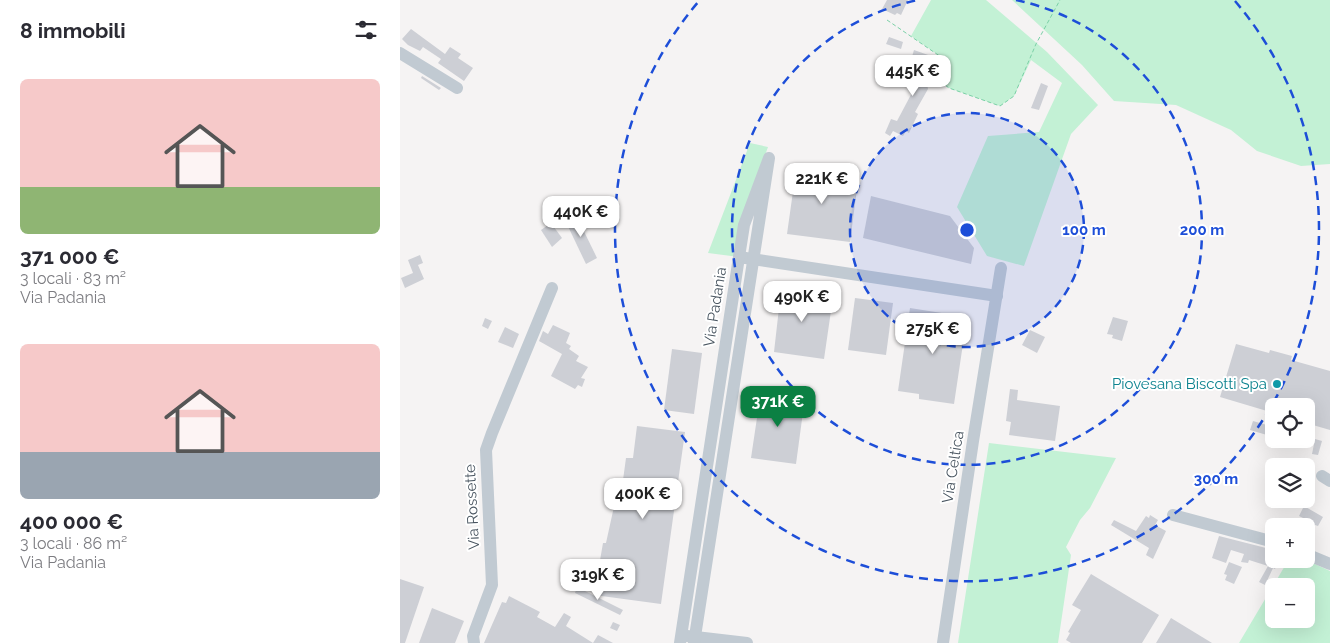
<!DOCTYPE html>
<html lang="it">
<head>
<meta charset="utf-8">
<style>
  :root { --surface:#fff; --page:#f2f2f3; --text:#2b2b33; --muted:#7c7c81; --accent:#0b8043 }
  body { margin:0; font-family:Raleway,sans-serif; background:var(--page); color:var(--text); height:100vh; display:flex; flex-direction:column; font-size:19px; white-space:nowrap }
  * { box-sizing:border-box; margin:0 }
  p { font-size:16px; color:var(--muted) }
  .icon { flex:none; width:28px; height:28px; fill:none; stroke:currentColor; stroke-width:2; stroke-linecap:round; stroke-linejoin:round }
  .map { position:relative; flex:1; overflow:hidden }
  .sheet { display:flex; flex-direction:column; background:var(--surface); width:400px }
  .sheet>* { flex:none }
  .controls { position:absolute; left:865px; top:398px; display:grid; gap:10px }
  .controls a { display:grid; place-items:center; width:50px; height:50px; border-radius:8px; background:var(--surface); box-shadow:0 5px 20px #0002; font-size:25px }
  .price { position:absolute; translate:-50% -42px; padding:0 11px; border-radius:10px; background:#fff; color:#222; font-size:16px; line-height:32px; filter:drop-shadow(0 1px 2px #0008) }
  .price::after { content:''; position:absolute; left:50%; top:30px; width:15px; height:11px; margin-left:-8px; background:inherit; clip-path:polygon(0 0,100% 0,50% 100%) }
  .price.active { background:var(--accent); color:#fff }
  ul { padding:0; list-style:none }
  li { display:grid; align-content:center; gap:10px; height:265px; padding:0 20px }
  li span { display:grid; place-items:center; height:155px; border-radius:8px; color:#555 }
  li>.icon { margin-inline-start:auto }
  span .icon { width:90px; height:90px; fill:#fffc; stroke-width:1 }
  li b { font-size:21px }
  h2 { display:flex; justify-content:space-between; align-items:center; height:60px; padding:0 20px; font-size:21px }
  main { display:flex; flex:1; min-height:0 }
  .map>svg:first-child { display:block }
</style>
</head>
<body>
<main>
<section class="sheet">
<h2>8 immobili<svg class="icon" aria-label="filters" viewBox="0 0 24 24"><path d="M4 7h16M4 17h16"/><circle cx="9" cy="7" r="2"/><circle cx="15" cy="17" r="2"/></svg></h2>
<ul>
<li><span style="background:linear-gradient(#f6c9c9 70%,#8fb573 0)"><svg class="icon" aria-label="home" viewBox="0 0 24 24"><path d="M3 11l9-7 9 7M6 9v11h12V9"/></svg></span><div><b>371 000 €</b><p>3 locali · 83 m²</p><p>Via Padania</p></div></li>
<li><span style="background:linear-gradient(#f6c9c9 70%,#9aa5b1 0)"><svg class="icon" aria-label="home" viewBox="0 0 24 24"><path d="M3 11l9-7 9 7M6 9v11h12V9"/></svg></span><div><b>400 000 €</b><p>3 locali · 86 m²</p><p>Via Padania</p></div></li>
</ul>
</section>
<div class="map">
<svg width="930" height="643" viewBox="0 0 930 643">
  <rect width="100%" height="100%" fill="#f5f3f3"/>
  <!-- green -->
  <g fill="#c3f1d5" fill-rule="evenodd">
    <path d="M531,0H586L647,52L698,105L671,134L624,266L587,256L557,207L588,136L639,132L662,83L631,60L614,96L600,106L549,88L541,82L544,59L511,36Z"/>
    <path d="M612,0H930V164L901,166L857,151L831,130L776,105L714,101L682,65Z"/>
    <path d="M350,143L368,147L342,218L339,257L308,253Z"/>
    <path d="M589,443L716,458L690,508L680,520L666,547L671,555L658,643H558Z"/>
    <path d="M889,559H904L930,571V643H839ZM874,586H906V619H874Z"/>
  </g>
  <!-- building -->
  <g fill="#cdcfd5">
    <path d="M487,0H508L501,15L497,13L495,15L482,9Z"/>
    <path d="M11,29L45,54L50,47L61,54L58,58L73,68L64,81L38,63L41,59L23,47L20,51L8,45L2,39Z"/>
    <path d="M489,37L503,42L501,49L486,44Z"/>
    <path d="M514,50L531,56V58L535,60L529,76L531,77L527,84L528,89L515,112L518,114L509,133L506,131L503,136L493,131L490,136L485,133L491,119L497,121L514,89L512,88L525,69L511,60Z"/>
    <path d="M22,76L41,88L39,90L21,78Z"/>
    <path d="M641,83L648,86L639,110L631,108Z"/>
    <path d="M397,163L429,167L428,177L458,181L450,242L387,234Z"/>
    <path d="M471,196L550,216L574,248L571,264L463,238Z"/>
    <path d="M175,213L197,258L186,264L164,218Z"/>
    <path d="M151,223L162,238L152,247L141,230Z"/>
    <path d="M20,255L23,263L18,265L24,279L5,288L1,278L13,273L8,260Z"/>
    <path d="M378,286L427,293L425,303L432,304L424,359L374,352L379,308H375Z"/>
    <path d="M455,298L493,303L486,355L448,350Z"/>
    <path d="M510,308L567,317L554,404L519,399V394L498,391Z"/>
    <path d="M713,317L728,321L722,341L712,338L713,335L707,334Z"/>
    <path d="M85,318L92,321L88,329L82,326Z"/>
    <path d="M153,325L170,333L166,343L171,346L169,349L179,356L176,361L188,367L181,378L185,379L182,387L178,385L175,389L151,376L162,354L139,341L143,331L148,334Z"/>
    <path d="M105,327L119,334L113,348L98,342Z"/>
    <path d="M630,330L645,337L637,353L622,345Z"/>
    <path d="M836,344L869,353L870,350L892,356L891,360L930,371V430L906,423V406H874V413L820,397Z"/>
    <path d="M272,349L302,353L294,414L264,410Z"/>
    <path d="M610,389L618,390L617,400L660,406L655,441L609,435L611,422L606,421Z"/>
    <path d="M361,391L405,397L396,464L351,458Z"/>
    <path d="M853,421L874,427V437L850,430Z"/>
    <path d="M237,426L285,432L261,604L194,595L203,543H206L215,502H220L226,458H233Z"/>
    <path d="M915,439L922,441L918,455L912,454Z"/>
    <path d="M904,506L923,517L918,526L915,525L912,530L902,524L905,519L899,516Z"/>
    <path d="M750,515L758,520L755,525L766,531L753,559L746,555L749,548L711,525L714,520L736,531L746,516L749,518Z"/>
    <path d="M819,536L874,550V559H879L875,569L873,568L865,585L859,582L868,566L849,560L848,563L841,562L844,554L831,550L826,563L812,558Z"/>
    <path d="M829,562L842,567L834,584L825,580L827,575L824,574Z"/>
    <path d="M691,574L759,615L742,643H671L666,640L670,633L668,632L681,610L672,605Z"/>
    <path d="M0,579L24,587L5,643H0Z"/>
    <path d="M177,587L223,610L220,615L175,593Z"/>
    <path d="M109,596L140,612L137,617L155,627L164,613L171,617L166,626L193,643L198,635L213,643H84L102,602L106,603Z"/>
    <path d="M32,608L64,621L55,643H19Z"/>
    <path d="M771,618L812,643H756Z"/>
    <path d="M213,622L220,625L217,631L210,628Z"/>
  </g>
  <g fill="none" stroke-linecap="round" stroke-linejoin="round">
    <!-- path -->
    <path stroke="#7ad0a6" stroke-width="1" stroke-dasharray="4 2.5" stroke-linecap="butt" d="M487,20L544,59L541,82L549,88L600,106L614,96L636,44L660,0"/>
    <!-- minor -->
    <g stroke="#c1cad2" stroke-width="12">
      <path d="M0,53L57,88"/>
      <path d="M922,476L930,481"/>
      <path d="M773,515L874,542"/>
      <path d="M906,554L930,564"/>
      <path d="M287,636L347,643"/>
      <path d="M74,643L73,636L92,585L86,450L92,433L152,288"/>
      <path d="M280,643L339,257L597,296"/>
      <path d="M294,643L369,158L344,225L339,257"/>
      <path d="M543,643L573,441L601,268"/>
    </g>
  </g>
  <!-- distance rings -->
  <circle cx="567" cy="230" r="117" fill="#1d4ed8" fill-opacity=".12"/>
  <g fill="none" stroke="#1d4ed8" stroke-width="2.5" stroke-dasharray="9 6">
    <circle cx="567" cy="230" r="117"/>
    <path d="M616 0A235 235 0 1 1 518 0"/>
    <path d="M835 1A352 352 0 1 1 299 1"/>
  </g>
  <!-- markers -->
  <circle fill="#0f9aa8" stroke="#fff" stroke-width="2" cx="877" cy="384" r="5"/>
  <g text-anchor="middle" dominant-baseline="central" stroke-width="4" stroke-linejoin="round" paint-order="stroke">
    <!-- street labels -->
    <g font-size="15" fill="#4a5661" stroke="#fff">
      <text transform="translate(315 307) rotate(-81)">Via Padania</text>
      <text transform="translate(553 467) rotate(-81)">Via Celtica</text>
      <text transform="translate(72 507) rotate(-93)">Via Rossette</text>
    </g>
    <!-- culture labels -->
    <g font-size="15" fill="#0d838f" stroke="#fff" text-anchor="end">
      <text x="867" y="384">Piovesana Biscotti Spa</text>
    </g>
  </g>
  <circle cx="567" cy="230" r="8" fill="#1d4ed8" stroke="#fff" stroke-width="2.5"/>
  <g font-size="15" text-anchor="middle" font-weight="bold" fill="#1d4ed8" stroke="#fff" stroke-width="4" stroke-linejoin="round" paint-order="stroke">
    <text x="684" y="235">100 m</text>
    <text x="802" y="235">200 m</text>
    <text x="816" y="484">300 m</text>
  </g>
</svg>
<div class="controls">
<a><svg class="icon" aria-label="locate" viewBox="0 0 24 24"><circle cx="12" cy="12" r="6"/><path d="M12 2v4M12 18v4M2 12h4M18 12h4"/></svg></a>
<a><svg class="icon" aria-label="layers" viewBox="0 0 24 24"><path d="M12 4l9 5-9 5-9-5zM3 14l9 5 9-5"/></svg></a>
<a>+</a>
<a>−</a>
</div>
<b class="price" style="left:513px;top:97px">445K €</b>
<b class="price" style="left:422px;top:205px">221K €</b>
<b class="price" style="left:181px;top:238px">440K €</b>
<b class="price" style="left:402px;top:323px">490K €</b>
<b class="price" style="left:533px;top:355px">275K €</b>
<b class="price active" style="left:378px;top:428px">371K €</b>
<b class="price" style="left:243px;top:520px">400K €</b>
<b class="price" style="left:198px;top:601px">319K €</b>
</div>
</main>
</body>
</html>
